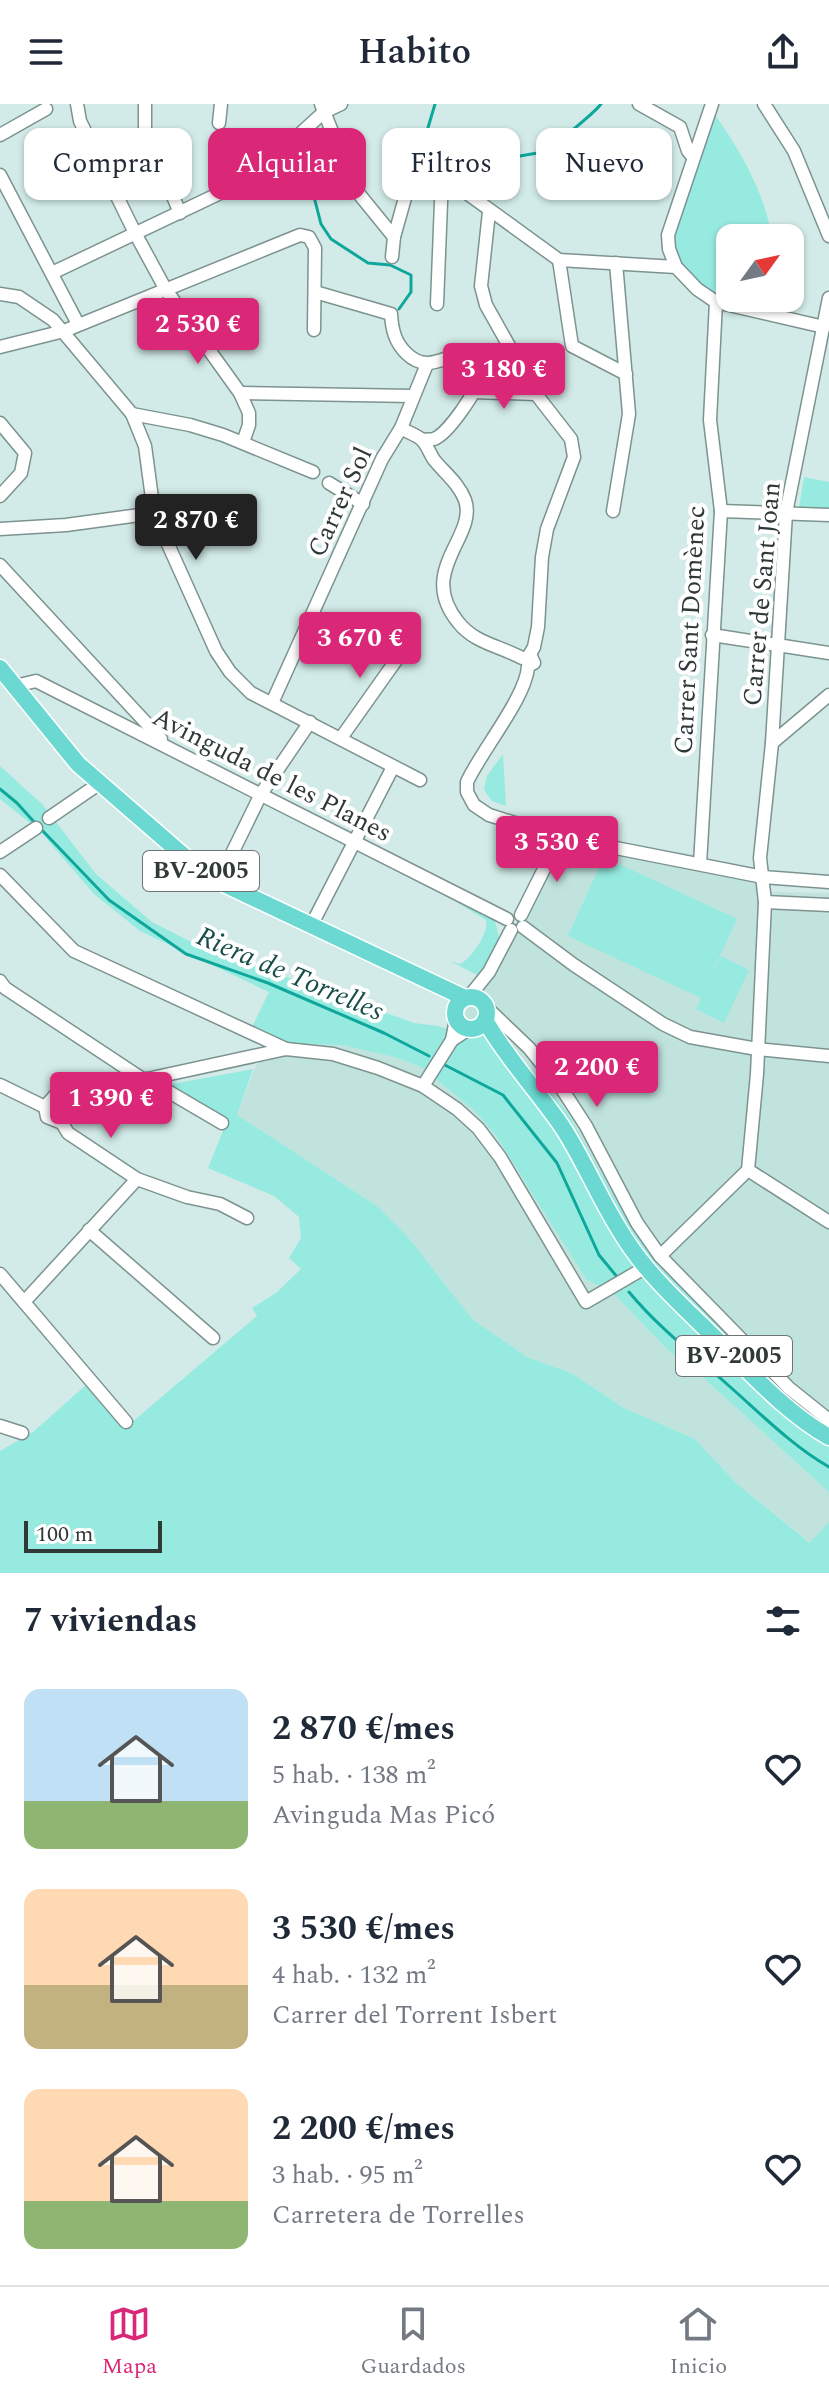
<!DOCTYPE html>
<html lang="es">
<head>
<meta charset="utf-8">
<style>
  :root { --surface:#fff; --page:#f6f6f7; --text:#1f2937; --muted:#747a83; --line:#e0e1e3; --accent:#db2777 }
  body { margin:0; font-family:Spectral,serif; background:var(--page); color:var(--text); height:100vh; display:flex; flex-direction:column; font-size:30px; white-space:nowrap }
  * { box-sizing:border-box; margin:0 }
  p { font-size:26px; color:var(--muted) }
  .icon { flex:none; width:44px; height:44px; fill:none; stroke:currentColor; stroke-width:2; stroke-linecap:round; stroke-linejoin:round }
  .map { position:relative; height:1469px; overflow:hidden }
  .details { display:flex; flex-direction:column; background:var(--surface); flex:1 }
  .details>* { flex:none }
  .banner { position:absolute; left:24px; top:24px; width:782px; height:72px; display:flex; gap:16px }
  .needle { width:52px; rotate:57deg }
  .buttons { position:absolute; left:716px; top:120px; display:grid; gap:16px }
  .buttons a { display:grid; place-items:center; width:88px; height:88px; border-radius:16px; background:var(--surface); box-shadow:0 2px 6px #0004; font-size:40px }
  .scale { position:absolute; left:24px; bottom:20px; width:138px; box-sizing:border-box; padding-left:8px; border:4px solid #2f3937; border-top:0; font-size:22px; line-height:28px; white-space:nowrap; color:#2f3937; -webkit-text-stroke:6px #fff; paint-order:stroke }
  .price { position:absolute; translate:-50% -68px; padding:0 18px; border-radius:8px; background:var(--accent); color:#fff; font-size:26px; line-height:52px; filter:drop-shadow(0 2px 4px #0008) }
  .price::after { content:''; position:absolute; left:50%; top:48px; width:24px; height:18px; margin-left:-12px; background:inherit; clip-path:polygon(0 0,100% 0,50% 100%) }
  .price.on { background:#222; color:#fff }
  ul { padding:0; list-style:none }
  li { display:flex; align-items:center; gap:24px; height:200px; padding:0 24px }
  li span { display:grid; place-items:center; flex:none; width:224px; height:160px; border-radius:16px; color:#555 }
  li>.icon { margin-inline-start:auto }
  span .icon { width:96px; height:96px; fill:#fffc; stroke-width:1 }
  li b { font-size:34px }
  h2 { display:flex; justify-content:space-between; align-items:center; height:96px; padding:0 24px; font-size:34px }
  .pill { padding:0 28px; border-radius:16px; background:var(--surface); box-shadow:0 2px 6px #0004; font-size:28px; line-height:72px }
  .pill.on { background:var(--accent); color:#fff }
  header { display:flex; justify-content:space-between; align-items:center; height:104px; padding:0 24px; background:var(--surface); font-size:36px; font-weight:600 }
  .dock { display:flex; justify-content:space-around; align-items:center; height:112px; border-top:2px solid var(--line); background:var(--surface); font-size:22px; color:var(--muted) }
  .dock a { display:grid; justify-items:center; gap:4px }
  .dock .on { color:var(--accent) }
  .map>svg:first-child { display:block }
</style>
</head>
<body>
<header><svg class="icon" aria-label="menu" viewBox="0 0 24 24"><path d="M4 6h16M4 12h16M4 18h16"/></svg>Habito<svg class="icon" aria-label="share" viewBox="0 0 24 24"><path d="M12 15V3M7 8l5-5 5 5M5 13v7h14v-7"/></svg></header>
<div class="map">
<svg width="829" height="1469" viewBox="0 0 829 1469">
  <rect width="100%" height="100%" fill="#d2ebe8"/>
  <!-- built -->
  <g fill="#c0e3de">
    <path d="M555,732L693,750L753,776L772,788L829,789V1316L797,1294L660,1162L485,929L472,933L458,927L474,888L526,802Z"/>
    <path d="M285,940L343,941L394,953L421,963L474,1006L494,1029L518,1070L613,1189L670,1248L698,1269L829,1388V1418L811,1439L736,1379L695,1335L624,1304L571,1269L527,1253L472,1215L408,1133L377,1102L237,1011L256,961Z"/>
  </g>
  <!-- green -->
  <g fill="#96eae0">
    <path d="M715,11C741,48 765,89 772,134H730V194H781L782,206C762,202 740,200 721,193C699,186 677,164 675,140C672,119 707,37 715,11Z"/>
    <path d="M804,373L829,378V406L799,403Z"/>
    <path d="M503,650L506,702L492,697L484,686L487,672Z"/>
    <path d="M0,662L42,700L96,770L152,818L195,840L414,919L438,922L472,933L485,929L493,920L567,1008L630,1121L660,1162L797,1293L829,1316V1388L698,1269L670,1248L613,1189L587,1176L494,1029L474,1006L421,963L394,953L343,941L285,940L252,923L269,888L140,827L94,790L39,726L0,695Z"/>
    <path d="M604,753L737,815L705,884L721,852L749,866L724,919L696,905L701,894L568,832Z"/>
    <path d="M430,782L495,816L499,834L479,872L450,857L460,860C472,854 489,829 486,816Z"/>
    <path d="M253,965L237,1011L377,1102L408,1133L472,1215L527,1253L571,1269L624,1304L695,1335L736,1379L810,1439L829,1418V1469H0V1347L33,1328L86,1281L131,1319L257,1212L252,1204L276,1189L301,1165L289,1154L301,1134L299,1113L274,1092L208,1064L227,1017L167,981Z"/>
  </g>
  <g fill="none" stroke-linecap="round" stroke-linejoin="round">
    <!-- stream -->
    <g stroke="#0ea79c" stroke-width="3">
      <path d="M427,27L435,0"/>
      <path d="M233,66L304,79L313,89L321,120L331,135L368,159L390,161L411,171V188L399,205"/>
      <path d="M488,86L493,59C510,52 525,52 542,48C550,46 595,8 601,0"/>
      <path d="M0,685L17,699L35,719"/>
      <path d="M40,724L109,796L186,850L268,879L384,929L429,952"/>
      <path d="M441,959L503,991L557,1059L599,1151L618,1174"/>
      <path d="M629,1188C658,1223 694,1251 728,1281C760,1309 792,1342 829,1363"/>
    </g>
    <defs>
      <g id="minor">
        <path d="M77,0L80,17L135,129L166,186L240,289L249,309V321L243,338"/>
        <path d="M145,0V26L180,109"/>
        <path d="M321,0L355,85L394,133"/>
        <path d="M639,0L680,23L688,47L693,53"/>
        <path d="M764,0L794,47L829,132"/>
        <path d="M219,19L221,0"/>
        <path d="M0,31L46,5"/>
        <path d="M417,53L559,156L676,163L697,185L716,198L824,223"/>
        <path d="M268,59L324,8L341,0"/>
        <path d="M0,71L78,220"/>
        <path d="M489,108L481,182L486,201L536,290L571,335L574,353L547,425L542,453L538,523L534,543L530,550"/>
        <path d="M392,153L394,133L421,37"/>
        <path d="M559,156L572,242L626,270"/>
        <path d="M676,163L669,145L668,131L712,0"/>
        <path d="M52,169L237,81"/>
        <path d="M315,188L391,210C392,226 395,238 406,249C433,276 455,238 473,254C477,258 480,265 480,271C479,285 448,330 434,335C430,336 426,335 422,336"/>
        <path d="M0,190L19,193L53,216L132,310L145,342L154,409L216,547L230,568L251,589L420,676"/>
        <path d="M437,200L442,73"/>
        <path d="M0,243L64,227L300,131L309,133L315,144L314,226"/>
        <path d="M473,288L536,290"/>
        <path d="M240,289L413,292"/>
        <path d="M132,310L190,321L223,331L313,368"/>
        <path d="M0,319L25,349L21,369L0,392"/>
        <path d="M401,324C407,328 417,331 422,336C428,342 430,351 435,357C446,370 459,380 465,396C478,433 416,466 458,518C474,539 500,542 522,554"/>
        <path d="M329,379L363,400"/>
        <path d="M613,407L629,310L616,159"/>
        <path d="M721,407L829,411"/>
        <path d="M0,425L66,421L154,409"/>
        <path d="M0,461L161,635"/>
        <path d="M712,531L829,549"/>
        <path d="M530,550L534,559L528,562C527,592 481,647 467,678V688L474,701L489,711L560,733L763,773L829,778"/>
        <path d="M15,582L36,577L507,815"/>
        <path d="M272,599L382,355L401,324L427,260"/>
        <path d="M341,634L409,538"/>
        <path d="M772,639L829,591"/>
        <path d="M49,714L100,679"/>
        <path d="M0,748L36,724"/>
        <path d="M700,760L721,407L710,316L716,198"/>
        <path d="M0,771L74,847L286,945"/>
        <path d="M218,778L261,690L310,618"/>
        <path d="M765,798L829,801"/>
        <path d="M521,811L560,733"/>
        <path d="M312,820L393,663"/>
        <path d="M523,823L574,861L663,920L690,933L757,945L829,952"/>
        <path d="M0,877L5,884L141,974"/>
        <path d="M468,894L489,868L511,826"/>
        <path d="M484,901L529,944L562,985L586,1022L637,1119L660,1152L789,1284L829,1316"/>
        <path d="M452,936L469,925"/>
        <path d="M147,975L222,1019"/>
        <path d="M0,981L45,1003"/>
        <path d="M423,982L452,936L456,915"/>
        <path d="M62,988C71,997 71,1009 62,1019"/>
        <path d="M748,1066L829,1118"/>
        <path d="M247,1114L220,1100L187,1093L137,1075L68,1029L62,1019L47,1013L45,1003L58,988L147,975L286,945L333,950L378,964L423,982L457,1005L478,1024L500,1053L586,1198L646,1163"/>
        <path d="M89,1126L213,1234"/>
        <path d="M660,1152L748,1066L757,970L765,798L760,754L772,639L786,409L829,194"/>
        <path d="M0,1170L126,1318"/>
        <path d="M24,1198L137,1075"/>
        <path d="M0,1322L22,1329"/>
      </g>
      <g id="major">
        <path d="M0,564L78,660L207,772L465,894"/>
        <circle cx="471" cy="909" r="16"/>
        <path d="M485,916C507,955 538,987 563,1024C588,1063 605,1108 632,1145C655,1178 687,1206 715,1234C751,1269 785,1308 829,1333"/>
      </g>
    </defs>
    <!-- minor casing -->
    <use href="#minor" stroke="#7c9390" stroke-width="15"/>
    <!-- major casing -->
    <use href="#major" stroke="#fff" stroke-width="19"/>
    <!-- minor -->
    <use href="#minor" stroke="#fff" stroke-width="12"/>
    <!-- major -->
    <use href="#major" stroke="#6bd9d2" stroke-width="16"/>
  </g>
  <g text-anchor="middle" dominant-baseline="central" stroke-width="8" stroke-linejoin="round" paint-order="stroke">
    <!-- shield labels -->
    <g fill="#fff" stroke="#6d7473" stroke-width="2">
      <rect x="143" y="747" width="116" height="40" rx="6"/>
      <rect x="676" y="1232" width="116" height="40" rx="6"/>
    </g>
    <g font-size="24" font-weight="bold" fill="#2f3937">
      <text x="201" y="767">BV-2005</text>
      <text x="734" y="1252">BV-2005</text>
    </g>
    <!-- street labels -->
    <g font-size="26" fill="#2f3937" stroke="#fff">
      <text transform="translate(340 398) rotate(-65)">Carrer Sol</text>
      <text transform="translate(762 490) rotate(-85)">Carrer de Sant Joan</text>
      <text transform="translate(690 526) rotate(-87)">Carrer Sant Domènec</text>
      <text transform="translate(272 671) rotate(27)">Avinguda de les Planes</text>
    </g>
    <!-- water labels -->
    <g font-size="28" font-style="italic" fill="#174e49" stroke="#fff">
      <text transform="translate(290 870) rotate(23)">Riera de Torrelles</text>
    </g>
  </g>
</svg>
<div class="buttons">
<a><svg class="needle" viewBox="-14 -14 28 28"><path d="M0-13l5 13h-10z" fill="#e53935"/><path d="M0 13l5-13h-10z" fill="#747a83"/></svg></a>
</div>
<div class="scale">100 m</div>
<b class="price" style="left:198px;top:262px">2 530 €</b>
<b class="price" style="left:504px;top:307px">3 180 €</b>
<b class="price on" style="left:196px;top:458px">2 870 €</b>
<b class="price" style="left:360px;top:576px">3 670 €</b>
<b class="price" style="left:557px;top:780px">3 530 €</b>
<b class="price" style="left:597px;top:1005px">2 200 €</b>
<b class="price" style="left:111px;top:1036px">1 390 €</b>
<div class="banner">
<a class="pill">Comprar</a>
<a class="pill on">Alquilar</a>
<a class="pill">Filtros</a>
<a class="pill">Nuevo</a>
</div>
</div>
<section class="details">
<h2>7 viviendas<svg class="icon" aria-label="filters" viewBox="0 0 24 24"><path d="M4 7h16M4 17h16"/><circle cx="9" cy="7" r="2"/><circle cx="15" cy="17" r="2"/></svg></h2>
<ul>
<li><span style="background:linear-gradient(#bfe0f5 70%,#8fb573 0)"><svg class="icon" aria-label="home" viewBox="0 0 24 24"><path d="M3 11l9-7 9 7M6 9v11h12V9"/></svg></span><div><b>2 870 €/mes</b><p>5 hab. · 138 m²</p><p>Avinguda Mas Picó</p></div><svg class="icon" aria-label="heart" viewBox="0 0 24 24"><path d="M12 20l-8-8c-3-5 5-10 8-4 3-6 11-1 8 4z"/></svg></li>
<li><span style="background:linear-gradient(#ffd9b3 60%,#c2b280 0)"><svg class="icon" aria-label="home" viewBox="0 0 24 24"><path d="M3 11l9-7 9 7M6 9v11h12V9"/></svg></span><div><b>3 530 €/mes</b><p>4 hab. · 132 m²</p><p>Carrer del Torrent Isbert</p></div><svg class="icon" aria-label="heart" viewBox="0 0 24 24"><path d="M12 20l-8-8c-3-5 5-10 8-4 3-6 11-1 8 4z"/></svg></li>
<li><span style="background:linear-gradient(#ffd9b3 70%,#8fb573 0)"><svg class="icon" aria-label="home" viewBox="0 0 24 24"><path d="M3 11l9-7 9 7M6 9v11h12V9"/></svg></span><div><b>2 200 €/mes</b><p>3 hab. · 95 m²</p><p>Carretera de Torrelles</p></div><svg class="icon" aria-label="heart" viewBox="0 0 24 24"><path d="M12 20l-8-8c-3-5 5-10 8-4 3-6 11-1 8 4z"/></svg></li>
</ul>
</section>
<nav class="dock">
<a class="on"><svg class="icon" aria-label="map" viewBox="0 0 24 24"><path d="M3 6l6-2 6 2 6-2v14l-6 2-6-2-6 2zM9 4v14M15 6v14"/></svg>Mapa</a>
<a><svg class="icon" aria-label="saved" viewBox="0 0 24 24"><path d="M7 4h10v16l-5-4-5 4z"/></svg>Guardados</a>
<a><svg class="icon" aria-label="home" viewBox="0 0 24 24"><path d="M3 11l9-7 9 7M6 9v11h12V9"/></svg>Inicio</a>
</nav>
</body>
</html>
